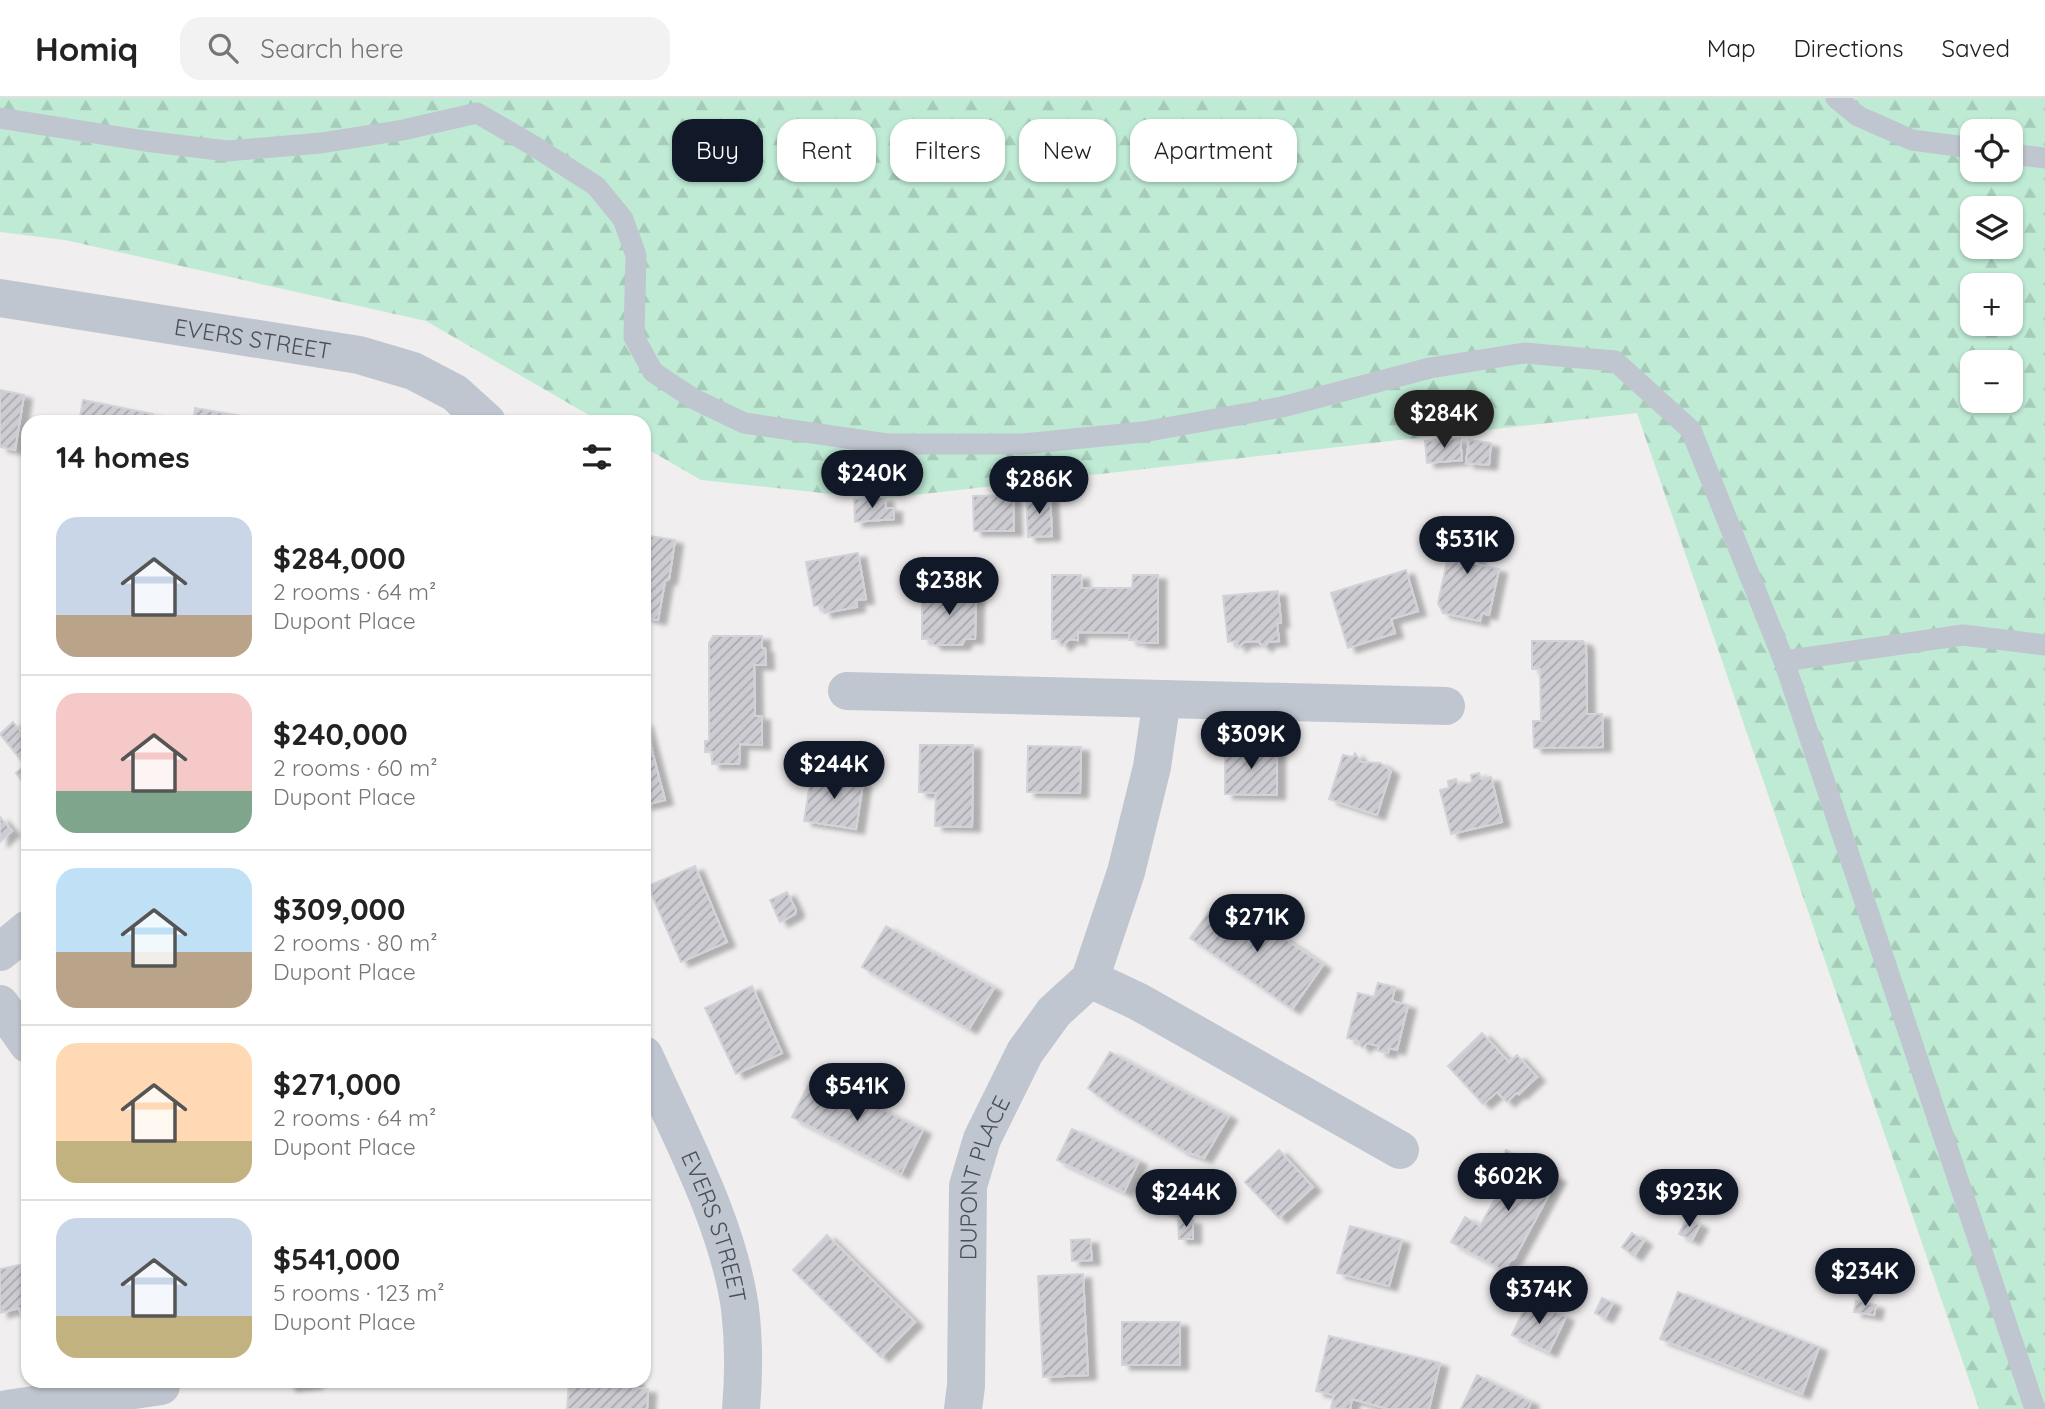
<!DOCTYPE html>
<html lang="en">
<head>
<meta charset="utf-8">
<style>
  :root { --surface:#fff; --page:#f2f2f2; --text:#222; --muted:#767676; --line:#e0e0e0; --accent:#111827 }
  body { margin:0; font-family:Quicksand,sans-serif; background:var(--page); color:var(--text); height:100vh; display:flex; flex-direction:column; font-size:26px; white-space:nowrap }
  * { box-sizing:border-box; margin:0 }
  p { font-size:23px; color:var(--muted) }
  .icon { flex:none; width:38px; height:38px; fill:none; stroke:currentColor; stroke-width:2; stroke-linecap:round; stroke-linejoin:round }
  .map { position:relative; flex:1; overflow:hidden }
  .sheet { position:absolute; left:21px; top:317px; width:630px; height:973px; display:flex; flex-direction:column; background:var(--surface); border-radius:21px; box-shadow:0 2px 5px #0004 }
  .sheet>* { flex:none }
  .banner { position:absolute; left:672px; top:21px; width:665px; height:63px; display:flex; gap:14px }
  .tools { position:absolute; left:1960px; top:21px; display:grid; gap:14px }
  .tools a { display:grid; place-items:center; width:63px; height:63px; border-radius:14px; background:var(--surface); box-shadow:0 2px 5px #0004; font-size:35px }
  .price { position:absolute; translate:-50% -60px; padding:0 16px; border-radius:24px; background:var(--accent); color:#fff; font-size:23px; line-height:46px; filter:drop-shadow(0 2px 4px #0008) }
  .price::after { content:''; position:absolute; left:50%; top:42px; width:21px; height:16px; margin-left:-10px; background:inherit; clip-path:polygon(0 0,100% 0,50% 100%) }
  .price.selected { background:#222; color:#fff }
  ul { padding:0; list-style:none }
  li { display:flex; align-items:center; gap:21px; height:175px; padding:0 35px }
  li+li { border-top:2px solid var(--line) }
  li span { display:grid; place-items:center; flex:none; width:196px; height:140px; border-radius:21px; color:#555 }
  li>.icon { margin-inline-start:auto }
  span .icon { width:84px; height:84px; fill:#fffc; stroke-width:1 }
  li b { font-size:30px }
  h2 { display:flex; justify-content:space-between; align-items:center; height:84px; padding:0 35px; font-size:30px }
  .pill { padding:0 24px; border-radius:21px; background:var(--surface); box-shadow:0 2px 5px #0004; font-size:24px; line-height:63px }
  .pill.selected { background:var(--accent); color:#fff }
  header { display:flex; align-items:center; gap:42px; box-sizing:border-box; height:98px; padding:0 35px; background:var(--surface); border-bottom:2px solid var(--line) }
  header strong { font-size:33px }
  nav { display:flex; gap:38px; margin-inline-start:auto; font-size:24px }
  .search { width:490px; height:63px; background:var(--page); display:flex; align-items:center; gap:18px; box-sizing:border-box; padding:0 24px; border-radius:21px; color:var(--muted); font-size:26px }
  .map>svg:first-child { display:block }
</style>
</head>
<body>
<header>
<strong>Homiq</strong>
<div class="search"><svg class="icon" aria-label="search" viewBox="0 0 24 24"><circle cx="10" cy="10" r="6"/><path d="M15 15l6 6"/></svg>Search here</div>
<nav><a>Map</a><a>Directions</a><a>Saved</a></nav>
</header>
<div class="map">
<svg width="2045" height="1311" viewBox="0 0 2045 1311">
  <defs>
    <pattern id="forest-firs" width="22" height="20" patternUnits="userSpaceOnUse" patternTransform="scale(1.75)"><rect width="22" height="20" fill="#bfebd5"/><path d="M5 1l3.5 6h-7zM16 11l3.5 6h-7z" fill="#a6cbb9"/></pattern>
    <pattern id="building-hatch" width="6" height="6" patternUnits="userSpaceOnUse" patternTransform="scale(1.75)"><rect width="6" height="6" fill="#ccccd2"/><path d="M-1 1l2-2M0 6l6-6M5 7l2-2" fill="none" stroke="#a8a8ad"/></pattern>
    <filter id="shadow"><feDropShadow dx="8" dy="4.5" stdDeviation="2" flood-color="#0004"/></filter>
  </defs>
  <rect width="100%" height="100%" fill="#f0eeee"/>
  <!-- forest -->
  <path fill="url(#forest-firs)" fill-rule="evenodd" d="M0,0H2045V1311H1979L1637,315L879,401L701,382L644,349V324H601L426,223L65,142L0,134ZM1972,33H2011V72H1972ZM1972,110H2011V149H1972ZM1972,187H2011V226H1972ZM1972,264H2011V303H1972Z"/>
  <!-- building -->
  <g fill="url(#building-hatch)" stroke="#d2d3d9" stroke-width="2" filter="url(#shadow)">
    <path d="M0,292L24,297L15,352L0,349Z"/>
    <path d="M83,302L153,316L152,324H79Z"/>
    <path d="M195,310L265,322V324H193Z"/>
    <path d="M1460,340L1462,362L1427,365L1425,343Z"/>
    <path d="M1469,342L1491,345L1489,367L1466,365Z"/>
    <path d="M1013,397L1014,433H974L973,398Z"/>
    <path d="M1050,397L1052,438L1028,439L1026,398Z"/>
    <path d="M885,399L886,410H894V421L855,424L854,401Z"/>
    <path d="M1456,422L1484,428L1476,466L1499,471L1489,517L1482,515L1480,523L1443,515L1438,505Z"/>
    <path d="M644,437L675,442L669,481L665,483L658,522L644,519Z"/>
    <path d="M858,455L866,501L856,502L857,509L824,515L822,507L814,508L806,464Z"/>
    <path d="M1406,472L1418,513L1391,521L1395,535L1348,550L1331,495Z"/>
    <path d="M1052,477H1081L1082,490H1132L1133,477H1158V545H1140L1137,542H1129L1130,535L1078,534V542L1070,541L1062,548L1058,541H1052Z"/>
    <path d="M1278,493L1281,525H1277L1279,543L1268,544L1264,549L1258,543L1244,544L1238,549L1237,543L1228,544L1223,498Z"/>
    <path d="M922,494H976L975,541H965L962,547H934L930,541H922Z"/>
    <path d="M713,538H762V550H765L766,567H754L755,618H762V647L740,646L739,666H712V654H705V643H709V545Z"/>
    <path d="M1532,543H1583L1586,548L1587,616H1602L1603,649L1534,650L1533,623H1541L1540,571H1532Z"/>
    <path d="M644,623L665,702L644,707Z"/>
    <path d="M13,624L28,643V691L16,675L25,667L0,636Z"/>
    <path d="M920,647H973L972,729L935,728L936,695L919,694Z"/>
    <path d="M1028,648L1081,649L1080,695L1027,694Z"/>
    <path d="M1225,650H1277V697L1225,696Z"/>
    <path d="M1355,655L1361,664L1380,665L1391,673L1377,717L1329,701L1343,657L1353,659Z"/>
    <path d="M822,674L832,675V680L845,683L846,677L856,684L863,685L856,731L804,723L811,678L822,679Z"/>
    <path d="M1479,675L1481,681L1491,679L1502,724L1451,736L1440,692L1449,690L1448,683L1456,681L1458,687L1472,684L1471,677Z"/>
    <path d="M0,719L12,733L0,744Z"/>
    <path d="M695,768L727,844L681,864L648,788Z"/>
    <path d="M787,794L796,812L795,816L780,824L770,802Z"/>
    <path d="M1216,804L1229,812L1232,809L1260,829L1266,828L1323,867L1292,911L1190,840Z"/>
    <path d="M886,828L994,890L969,931L862,869Z"/>
    <path d="M1378,885L1395,889L1392,903L1408,907L1397,952L1389,950L1388,955L1378,953L1379,948L1367,945L1362,950L1357,942L1347,940L1358,895L1374,899Z"/>
    <path d="M752,888L782,955L736,976L705,910Z"/>
    <path d="M1482,935L1509,964L1517,957L1537,979L1519,996L1516,995L1507,1004L1497,994L1483,1006L1448,968Z"/>
    <path d="M1110,954L1229,1018L1204,1060L1184,1053L1113,1009L1088,990Z"/>
    <path d="M815,974L847,990L848,994L923,1032L901,1076L792,1019Z"/>
    <path d="M1072,1031L1139,1063L1124,1094L1057,1062Z"/>
    <path d="M1279,1052L1313,1089L1279,1120L1245,1084Z"/>
    <path d="M1506,1052L1558,1080L1514,1161L1510,1163L1504,1173L1451,1144L1465,1119L1480,1128L1506,1081L1494,1075Z"/>
    <path d="M1159,1080L1183,1087L1174,1115L1151,1108Z"/>
    <path d="M1687,1120L1700,1127L1692,1142L1679,1136Z"/>
    <path d="M1178,1122H1193V1141H1179Z"/>
    <path d="M1350,1128L1402,1142L1389,1188L1337,1175Z"/>
    <path d="M1632,1135L1644,1143L1634,1158L1622,1149Z"/>
    <path d="M827,1137L915,1224L881,1259L793,1172Z"/>
    <path d="M1090,1141L1092,1162L1072,1163L1071,1142Z"/>
    <path d="M28,1165V1217L21,1218L19,1210L0,1215V1171Z"/>
    <path d="M1083,1176L1088,1277L1043,1279L1038,1178Z"/>
    <path d="M1678,1194L1819,1249L1802,1296L1660,1241Z"/>
    <path d="M1602,1200L1613,1205L1605,1220L1595,1215Z"/>
    <path d="M1529,1201L1566,1219L1549,1254L1512,1237Z"/>
    <path d="M1856,1203L1876,1207L1874,1217L1854,1214Z"/>
    <rect x="1122" y="1224" width="58" height="43"/>
    <path d="M1329,1238L1440,1265L1429,1311H1388L1352,1301L1350,1311L1331,1310L1334,1297L1316,1293Z"/>
    <path d="M1477,1277L1531,1304L1528,1311H1461Z"/>
    <path d="M287,1283H314V1286L288,1289Z"/>
    <path d="M569,1283H636V1290L648,1291L647,1311H567Z"/>
  </g>
  <g fill="none" stroke-linecap="round" stroke-linejoin="round">
    <!-- service -->
    <g stroke="#c0c6cf" stroke-width="21">
      <path d="M1836,0L1858,18L1912,42L1972,50"/>
      <path d="M0,20L145,43L227,53L321,45L403,32L477,15L534,48L596,88L623,121L636,157L634,239L653,274L694,301L744,325L887,346H1023L1143,334L1282,309L1430,270L1524,255L1615,263L1691,332L1784,563L1963,537L2045,547"/>
      <path d="M2011,56L2045,60"/>
      <path d="M1784,563L2035,1311"/>
    </g>
    <!-- minor -->
    <g stroke="#c0c6cf" stroke-width="38">
      <path id="s1" d="M0,200L359,257L413,273L455,295L487,324"/>
      <path d="M847,593L1446,608"/>
      <path d="M0,854L28,831"/>
      <path d="M1090,881L1139,904L1400,1052"/>
      <path d="M0,906L28,946"/>
      <path id="s2" d="M644,957C679,1035 728,1125 740,1210C744,1244 744,1277 741,1311"/>
      <path d="M7,1311L161,1288"/>
      <path id="s3" d="M963,1311L966,1288L968,1088L982,1041L1025,954L1054,914L1090,881L1126,774L1152,669L1162,601"/>
    </g>
  </g>
  <g text-anchor="middle" dominant-baseline="central" stroke-width="7" stroke-linejoin="round" paint-order="stroke">
    <!-- street labels -->
    <g font-size="23" fill="#484f5a" stroke="#fff">
      <text stroke="none"><textPath href="#s1" startOffset="256">EVERS STREET</textPath></text>
      <text stroke="none"><textPath href="#s3" startOffset="234">DUPONT PLACE</textPath></text>
      <text stroke="none"><textPath href="#s2" startOffset="186">EVERS STREET</textPath></text>
    </g>
  </g>
</svg>
<div class="tools">
<a><svg class="icon" aria-label="locate" viewBox="0 0 24 24"><circle cx="12" cy="12" r="6"/><path d="M12 2v4M12 18v4M2 12h4M18 12h4"/></svg></a>
<a><svg class="icon" aria-label="layers" viewBox="0 0 24 24"><path d="M12 4l9 5-9 5-9-5zM3 14l9 5 9-5"/></svg></a>
<a>+</a>
<a>−</a>
</div>
<b class="price selected" style="left:1444px;top:352px">$284K</b>
<b class="price" style="left:872px;top:412px">$240K</b>
<b class="price" style="left:1039px;top:418px">$286K</b>
<b class="price" style="left:1467px;top:478px">$531K</b>
<b class="price" style="left:949px;top:519px">$238K</b>
<b class="price" style="left:1251px;top:673px">$309K</b>
<b class="price" style="left:834px;top:703px">$244K</b>
<b class="price" style="left:1257px;top:856px">$271K</b>
<b class="price" style="left:857px;top:1025px">$541K</b>
<b class="price" style="left:1508px;top:1115px">$602K</b>
<b class="price" style="left:1186px;top:1131px">$244K</b>
<b class="price" style="left:1689px;top:1131px">$923K</b>
<b class="price" style="left:1865px;top:1210px">$234K</b>
<b class="price" style="left:1539px;top:1228px">$374K</b>
<div class="banner">
<a class="pill selected">Buy</a>
<a class="pill">Rent</a>
<a class="pill">Filters</a>
<a class="pill">New</a>
<a class="pill">Apartment</a>
</div>
<section class="sheet">
<h2>14 homes<svg class="icon" aria-label="filters" viewBox="0 0 24 24"><path d="M4 7h16M4 17h16"/><circle cx="9" cy="7" r="2"/><circle cx="15" cy="17" r="2"/></svg></h2>
<ul>
<li><span style="background:linear-gradient(#c9d6e8 70%,#b9a48a 0)"><svg class="icon" aria-label="home" viewBox="0 0 24 24"><path d="M3 11l9-7 9 7M6 9v11h12V9"/></svg></span><div><b>$284,000</b><p>2 rooms · 64 m²</p><p>Dupont Place</p></div></li>
<li><span style="background:linear-gradient(#f6c9c9 70%,#7fa58c 0)"><svg class="icon" aria-label="home" viewBox="0 0 24 24"><path d="M3 11l9-7 9 7M6 9v11h12V9"/></svg></span><div><b>$240,000</b><p>2 rooms · 60 m²</p><p>Dupont Place</p></div></li>
<li><span style="background:linear-gradient(#bfe0f5 60%,#b9a48a 0)"><svg class="icon" aria-label="home" viewBox="0 0 24 24"><path d="M3 11l9-7 9 7M6 9v11h12V9"/></svg></span><div><b>$309,000</b><p>2 rooms · 80 m²</p><p>Dupont Place</p></div></li>
<li><span style="background:linear-gradient(#ffd9b3 70%,#c2b280 0)"><svg class="icon" aria-label="home" viewBox="0 0 24 24"><path d="M3 11l9-7 9 7M6 9v11h12V9"/></svg></span><div><b>$271,000</b><p>2 rooms · 64 m²</p><p>Dupont Place</p></div></li>
<li><span style="background:linear-gradient(#c9d6e8 70%,#c2b280 0)"><svg class="icon" aria-label="home" viewBox="0 0 24 24"><path d="M3 11l9-7 9 7M6 9v11h12V9"/></svg></span><div><b>$541,000</b><p>5 rooms · 123 m²</p><p>Dupont Place</p></div></li>
</ul>
</section>
</div>
</body>
</html>
